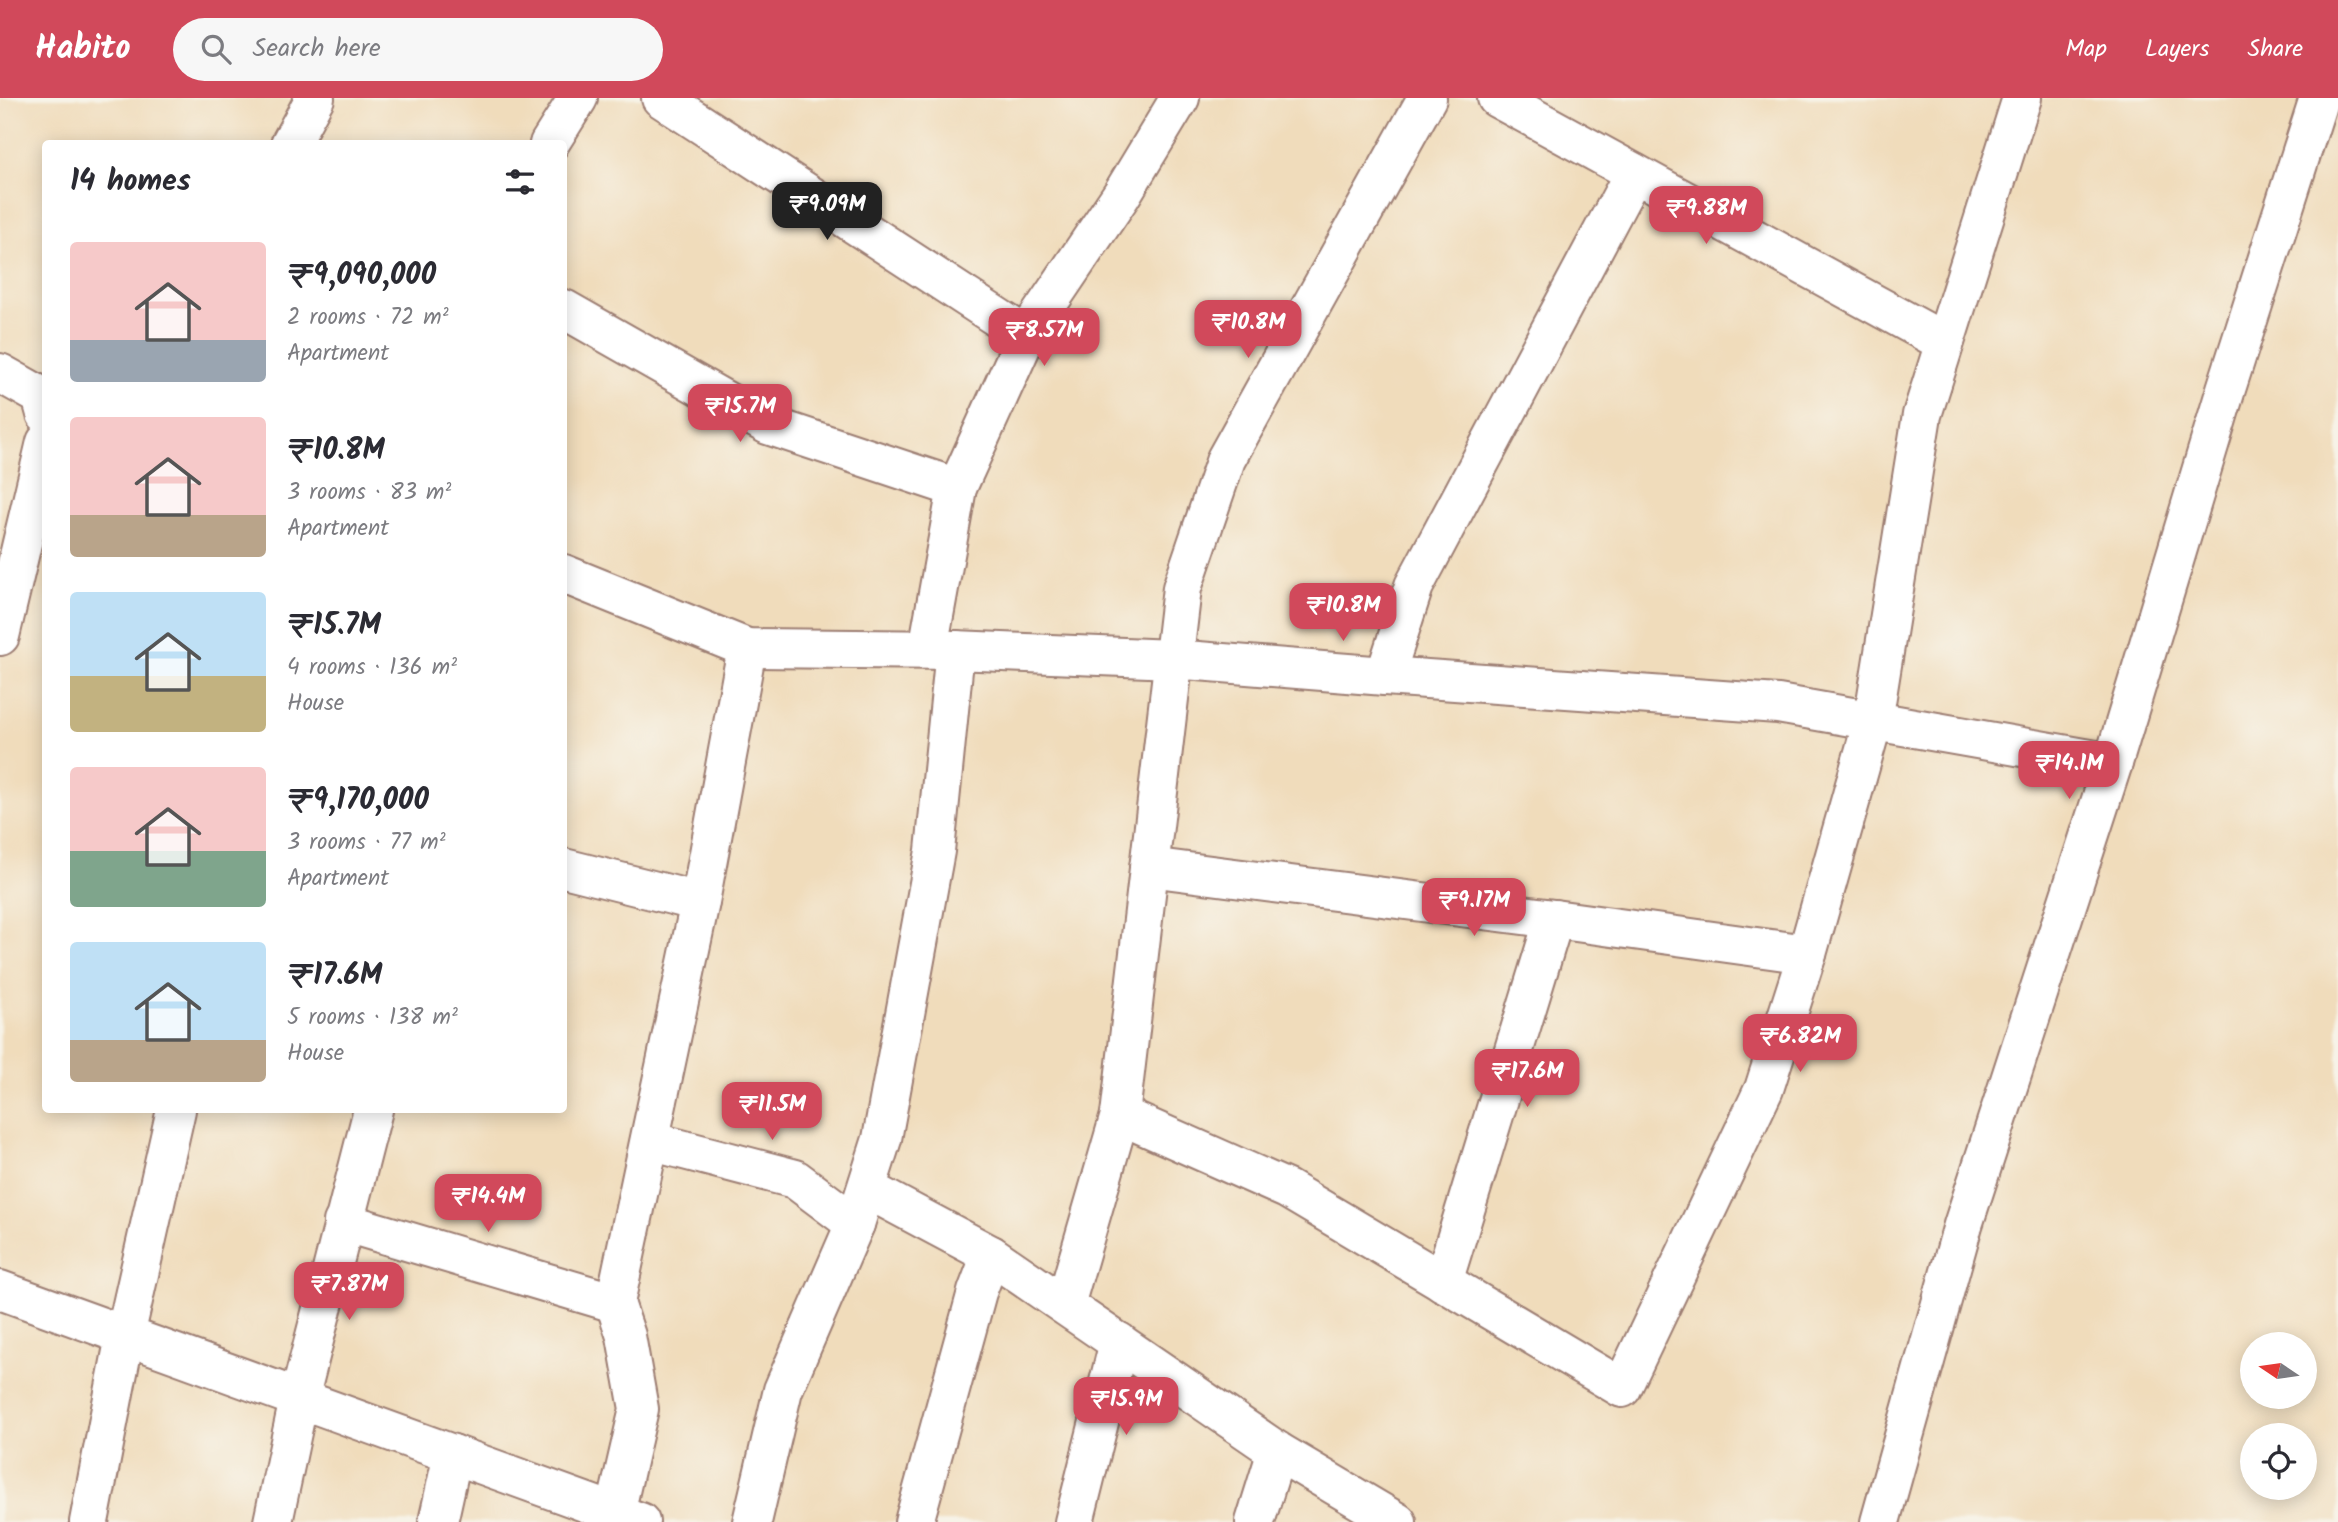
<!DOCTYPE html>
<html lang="en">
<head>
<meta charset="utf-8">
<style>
  :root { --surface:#fff; --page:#f7f7f7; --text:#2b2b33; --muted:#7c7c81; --accent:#d1495b }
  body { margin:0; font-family:Kalam,sans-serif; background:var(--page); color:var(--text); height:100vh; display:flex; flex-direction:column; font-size:26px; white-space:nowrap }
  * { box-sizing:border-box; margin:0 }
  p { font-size:23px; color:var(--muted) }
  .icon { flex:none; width:38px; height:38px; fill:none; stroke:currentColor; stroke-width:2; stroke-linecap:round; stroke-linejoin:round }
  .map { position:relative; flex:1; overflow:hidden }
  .side { position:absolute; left:42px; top:42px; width:525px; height:973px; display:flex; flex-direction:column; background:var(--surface); border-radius:7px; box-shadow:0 4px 18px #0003 }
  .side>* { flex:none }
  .needle { width:46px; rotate:283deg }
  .fabs { position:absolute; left:2240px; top:1234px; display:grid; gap:14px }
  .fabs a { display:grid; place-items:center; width:77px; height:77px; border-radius:50%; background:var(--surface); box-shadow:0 4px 18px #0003; font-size:35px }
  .price { position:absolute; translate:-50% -60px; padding:0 16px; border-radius:14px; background:var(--accent); color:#fff; font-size:23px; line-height:46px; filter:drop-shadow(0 2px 4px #0008) }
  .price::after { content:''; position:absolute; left:50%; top:42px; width:21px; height:16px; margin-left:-10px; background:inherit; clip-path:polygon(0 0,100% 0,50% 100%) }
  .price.active { background:#222; color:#fff }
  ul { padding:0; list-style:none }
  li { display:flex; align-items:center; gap:21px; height:175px; padding:0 28px }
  li span { display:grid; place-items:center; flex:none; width:196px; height:140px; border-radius:7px; color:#555 }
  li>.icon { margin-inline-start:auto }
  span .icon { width:84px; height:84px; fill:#fffc; stroke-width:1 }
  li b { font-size:30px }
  h2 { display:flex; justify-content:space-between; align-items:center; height:84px; padding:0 28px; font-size:30px }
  header { display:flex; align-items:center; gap:42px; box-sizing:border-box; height:98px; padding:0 35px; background:var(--accent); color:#fff }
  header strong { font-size:33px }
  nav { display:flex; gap:38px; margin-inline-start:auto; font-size:24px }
  .search { width:490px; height:63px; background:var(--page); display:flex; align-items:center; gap:18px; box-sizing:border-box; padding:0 24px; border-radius:38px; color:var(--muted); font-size:26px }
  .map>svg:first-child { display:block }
</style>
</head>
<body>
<header>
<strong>Habito</strong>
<div class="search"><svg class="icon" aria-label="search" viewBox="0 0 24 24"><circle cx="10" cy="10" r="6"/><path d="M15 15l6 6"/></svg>Search here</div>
<nav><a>Map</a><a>Layers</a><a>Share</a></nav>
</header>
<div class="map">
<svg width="2338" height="1424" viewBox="0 0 2338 1424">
  <rect width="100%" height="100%" fill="#f7f3e8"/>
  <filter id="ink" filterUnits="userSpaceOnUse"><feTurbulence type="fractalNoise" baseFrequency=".0143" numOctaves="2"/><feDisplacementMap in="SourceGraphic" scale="14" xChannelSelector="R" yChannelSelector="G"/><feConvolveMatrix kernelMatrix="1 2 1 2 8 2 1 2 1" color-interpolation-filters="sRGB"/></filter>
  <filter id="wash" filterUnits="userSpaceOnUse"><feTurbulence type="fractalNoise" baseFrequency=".00686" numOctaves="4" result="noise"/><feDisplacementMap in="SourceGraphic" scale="28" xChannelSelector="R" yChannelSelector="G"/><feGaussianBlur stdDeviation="1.57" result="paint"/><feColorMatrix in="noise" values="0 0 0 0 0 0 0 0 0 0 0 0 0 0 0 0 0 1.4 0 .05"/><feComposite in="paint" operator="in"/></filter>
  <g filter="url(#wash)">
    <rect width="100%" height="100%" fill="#f0dcbb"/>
  </g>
  <g filter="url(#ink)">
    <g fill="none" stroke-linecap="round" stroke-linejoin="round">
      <defs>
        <g id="street">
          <path d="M661,0L1026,238"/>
          <path d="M1497,0L1944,244"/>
          <path d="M290,46L315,0"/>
          <path d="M549,46L578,0"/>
          <path d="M564,211L768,327L957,390"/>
          <path d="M564,476L747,550L955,552L1173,561L1385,578L1778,606L2113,665"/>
          <path d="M928,551L957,390L1026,238L1122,96L1180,0"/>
          <path d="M1385,578L1414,488L1634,75"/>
          <path d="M1149,769L1554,821L1807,856"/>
          <path d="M564,770L700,804"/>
          <path d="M1120,1017L1287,1091L1622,1290L1764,991L1807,856L1873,623L1922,317L2022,0"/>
          <path d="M650,1043L795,1081L855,1126"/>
          <path d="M867,1091L991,1157L1277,1353L1397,1424"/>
          <path d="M343,1124L615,1205"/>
          <path d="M1443,1184L1554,821"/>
          <path d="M0,1192L640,1424"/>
          <path d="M1065,1207L1120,1017L1182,490L1226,361L1427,0"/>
          <path d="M89,1424L125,1238L176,1012"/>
          <path d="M273,1424L299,1301L373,1012"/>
          <path d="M438,1424L453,1356"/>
          <path d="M613,1424L639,1311L626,1238L615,1205L700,804L747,550"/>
          <path d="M752,1424L783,1292L855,1126L882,1041L935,753L955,552"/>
          <path d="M914,1424L977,1194L991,1157"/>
          <path d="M1074,1424L1119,1244"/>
          <path d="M1255,1424L1277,1353"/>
        </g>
        <g id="secondary">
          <path d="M0,275L41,298L46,316"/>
          <path d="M0,538L46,344"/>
          <path d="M1880,1424L1963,1127L2113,665L2226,291L2319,0"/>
        </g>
      </defs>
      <!-- street casing -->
      <use href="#street" stroke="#9d7e73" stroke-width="42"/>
      <!-- secondary casing -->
      <use href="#secondary" stroke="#9d7e73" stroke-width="42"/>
      <!-- street -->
      <use href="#street" stroke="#fff" stroke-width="38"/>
      <!-- secondary -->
      <use href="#secondary" stroke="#fff" stroke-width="38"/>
    </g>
  </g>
</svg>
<div class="fabs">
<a><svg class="needle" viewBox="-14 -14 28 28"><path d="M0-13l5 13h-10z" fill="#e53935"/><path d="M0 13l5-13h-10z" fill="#7c7c81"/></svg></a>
<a><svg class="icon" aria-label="locate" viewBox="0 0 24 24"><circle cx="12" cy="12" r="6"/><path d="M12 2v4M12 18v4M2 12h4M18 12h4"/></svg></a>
</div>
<b class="price active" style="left:827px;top:144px">₹9.09M</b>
<b class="price" style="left:1706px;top:148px">₹9.88M</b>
<b class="price" style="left:1248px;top:262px">₹10.8M</b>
<b class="price" style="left:1044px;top:270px">₹8.57M</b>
<b class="price" style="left:740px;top:346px">₹15.7M</b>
<b class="price" style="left:1343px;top:545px">₹10.8M</b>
<b class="price" style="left:2069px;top:703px">₹14.1M</b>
<b class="price" style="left:1474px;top:840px">₹9.17M</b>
<b class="price" style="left:1800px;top:976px">₹6.82M</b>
<b class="price" style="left:1527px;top:1011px">₹17.6M</b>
<b class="price" style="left:772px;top:1044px">₹11.5M</b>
<b class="price" style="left:488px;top:1136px">₹14.4M</b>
<b class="price" style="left:349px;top:1224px">₹7.87M</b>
<b class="price" style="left:1126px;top:1339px">₹15.9M</b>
<section class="side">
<h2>14 homes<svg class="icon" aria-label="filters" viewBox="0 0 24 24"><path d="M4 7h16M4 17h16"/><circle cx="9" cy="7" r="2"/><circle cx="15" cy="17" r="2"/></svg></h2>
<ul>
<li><span style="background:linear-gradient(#f6c9c9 70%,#9aa5b1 0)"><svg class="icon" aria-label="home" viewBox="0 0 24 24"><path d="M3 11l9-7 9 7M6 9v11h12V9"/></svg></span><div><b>₹9,090,000</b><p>2 rooms · 72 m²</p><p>Apartment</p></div></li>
<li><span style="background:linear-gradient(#f6c9c9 70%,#b9a48a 0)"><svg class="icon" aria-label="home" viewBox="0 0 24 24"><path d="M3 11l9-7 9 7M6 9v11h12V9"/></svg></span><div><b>₹10.8M</b><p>3 rooms · 83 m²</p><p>Apartment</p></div></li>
<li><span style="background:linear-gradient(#bfe0f5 60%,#c2b280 0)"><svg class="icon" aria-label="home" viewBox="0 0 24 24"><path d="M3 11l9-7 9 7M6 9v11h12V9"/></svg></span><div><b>₹15.7M</b><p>4 rooms · 136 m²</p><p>House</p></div></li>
<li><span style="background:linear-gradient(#f6c9c9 60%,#7fa58c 0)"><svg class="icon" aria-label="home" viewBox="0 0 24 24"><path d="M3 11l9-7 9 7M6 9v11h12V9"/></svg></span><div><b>₹9,170,000</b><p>3 rooms · 77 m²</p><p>Apartment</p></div></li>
<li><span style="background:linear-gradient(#bfe0f5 70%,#b9a48a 0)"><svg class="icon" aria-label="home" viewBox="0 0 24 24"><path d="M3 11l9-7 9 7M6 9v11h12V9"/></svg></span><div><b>₹17.6M</b><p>5 rooms · 138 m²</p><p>House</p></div></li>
</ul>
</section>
</div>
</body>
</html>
